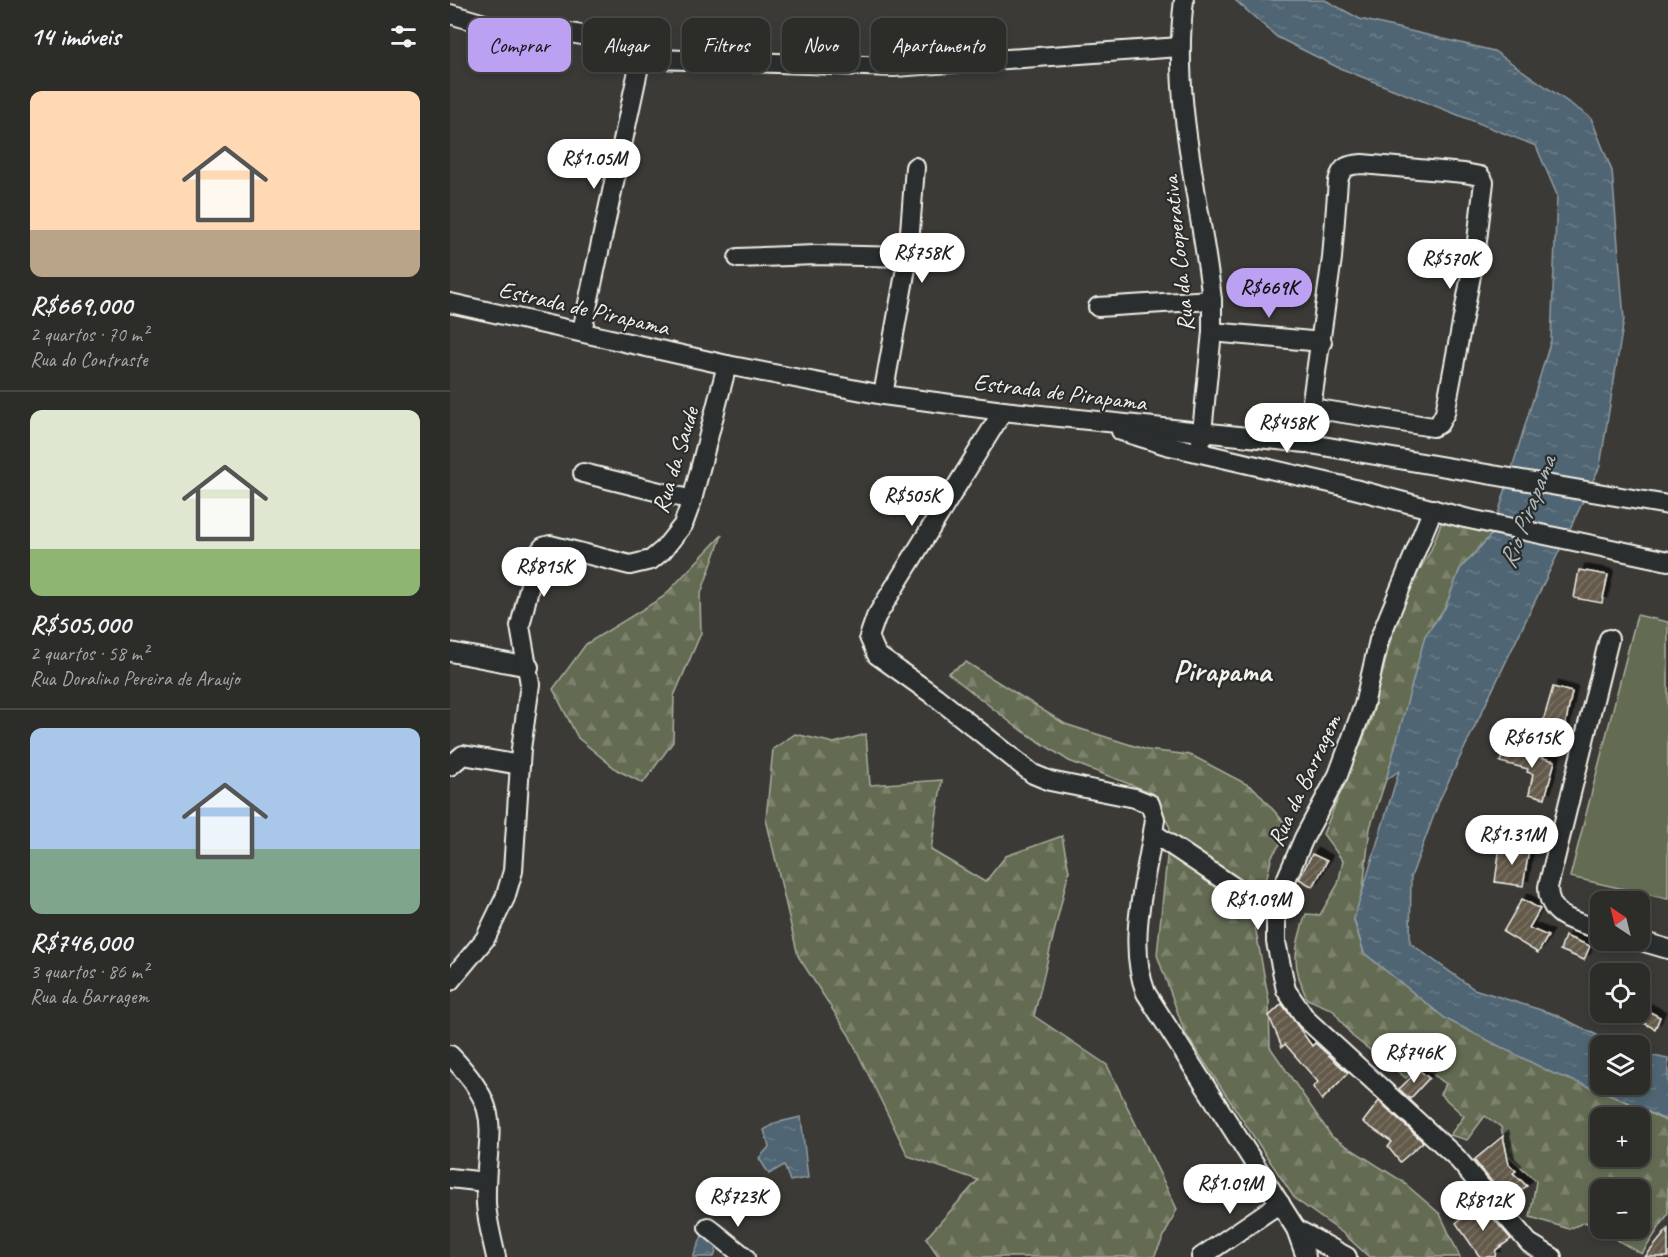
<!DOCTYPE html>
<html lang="pt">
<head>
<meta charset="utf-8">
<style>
  :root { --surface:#2c2c29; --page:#343431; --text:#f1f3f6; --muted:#a6a7a8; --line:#484846; --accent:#bca0f2 }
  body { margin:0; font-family:Caveat,sans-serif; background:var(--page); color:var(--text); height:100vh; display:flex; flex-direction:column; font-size:22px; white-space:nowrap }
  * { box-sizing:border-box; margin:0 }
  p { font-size:20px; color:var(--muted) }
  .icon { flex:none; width:33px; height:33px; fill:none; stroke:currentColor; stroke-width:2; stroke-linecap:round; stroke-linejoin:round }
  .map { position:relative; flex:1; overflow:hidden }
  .side { display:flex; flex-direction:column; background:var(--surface); width:450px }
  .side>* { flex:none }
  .banner { position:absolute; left:18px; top:18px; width:570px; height:54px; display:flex; gap:12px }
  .needle { width:39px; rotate:325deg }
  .controls { position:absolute; left:1140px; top:891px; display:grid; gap:12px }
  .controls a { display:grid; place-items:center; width:60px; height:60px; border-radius:12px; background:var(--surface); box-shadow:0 3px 9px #0003,0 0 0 2px var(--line); font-size:30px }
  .price { position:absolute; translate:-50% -51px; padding:0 14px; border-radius:21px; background:#fff; color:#222; font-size:20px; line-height:39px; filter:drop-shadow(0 2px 3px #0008) }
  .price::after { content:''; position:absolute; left:50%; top:36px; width:18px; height:14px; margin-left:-9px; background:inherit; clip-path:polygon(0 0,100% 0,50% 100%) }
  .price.on { background:var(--accent); color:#111 }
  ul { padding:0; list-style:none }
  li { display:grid; align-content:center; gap:12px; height:318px; padding:0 30px }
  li+li { border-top:2px solid var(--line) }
  li span { display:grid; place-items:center; height:186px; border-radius:12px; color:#555 }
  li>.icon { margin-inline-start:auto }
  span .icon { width:108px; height:108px; fill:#fffc; stroke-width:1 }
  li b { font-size:26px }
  h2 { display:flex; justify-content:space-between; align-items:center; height:72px; padding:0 30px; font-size:26px }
  .tag { padding:0 21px; border-radius:12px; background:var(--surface); box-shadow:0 3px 9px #0003,0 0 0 2px var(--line); font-size:21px; line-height:54px }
  .tag.on { background:var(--accent); color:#111 }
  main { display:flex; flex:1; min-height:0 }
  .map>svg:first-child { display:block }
</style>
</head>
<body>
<main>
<section class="side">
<h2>14 imóveis<svg class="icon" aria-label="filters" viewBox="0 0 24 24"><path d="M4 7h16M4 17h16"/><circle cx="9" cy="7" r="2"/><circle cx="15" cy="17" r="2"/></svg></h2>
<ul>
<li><span style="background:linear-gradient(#ffd9b3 75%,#b9a48a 0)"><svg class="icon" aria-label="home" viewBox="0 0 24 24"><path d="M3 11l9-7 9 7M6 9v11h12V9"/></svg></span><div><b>R$669,000</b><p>2 quartos · 70 m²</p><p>Rua do Contraste</p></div></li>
<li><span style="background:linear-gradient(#dfe7d0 75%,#8fb573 0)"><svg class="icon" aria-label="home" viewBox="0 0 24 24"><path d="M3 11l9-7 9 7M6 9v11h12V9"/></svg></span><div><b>R$505,000</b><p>2 quartos · 58 m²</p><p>Rua Doralino Pereira de Araujo</p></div></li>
<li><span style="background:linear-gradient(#a9c7e8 65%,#7fa58c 0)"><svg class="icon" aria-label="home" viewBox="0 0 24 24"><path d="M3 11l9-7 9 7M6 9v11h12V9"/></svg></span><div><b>R$746,000</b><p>3 quartos · 86 m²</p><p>Rua da Barragem</p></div></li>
</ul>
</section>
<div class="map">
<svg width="1218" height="1257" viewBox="0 0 1218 1257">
  <defs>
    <pattern id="forest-firs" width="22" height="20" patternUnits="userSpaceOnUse" patternTransform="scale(1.5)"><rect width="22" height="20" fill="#646c53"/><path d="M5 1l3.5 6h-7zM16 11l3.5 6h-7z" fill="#7b816c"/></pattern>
    <pattern id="water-ripples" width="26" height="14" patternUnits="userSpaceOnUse" patternTransform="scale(1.5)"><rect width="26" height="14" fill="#4f6573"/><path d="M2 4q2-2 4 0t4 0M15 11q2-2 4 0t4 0" fill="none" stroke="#697c87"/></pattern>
    <pattern id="building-hatch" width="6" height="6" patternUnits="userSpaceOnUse" patternTransform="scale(1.5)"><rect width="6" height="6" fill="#645a4b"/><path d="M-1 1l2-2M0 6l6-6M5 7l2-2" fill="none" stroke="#7b7265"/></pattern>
    <filter id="shadow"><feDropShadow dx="5.5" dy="-5.5" stdDeviation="0" flood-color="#0009"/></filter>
  </defs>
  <rect width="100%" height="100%" fill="#3b3a37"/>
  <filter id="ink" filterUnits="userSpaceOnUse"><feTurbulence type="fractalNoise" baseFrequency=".0167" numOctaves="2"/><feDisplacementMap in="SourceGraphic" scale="12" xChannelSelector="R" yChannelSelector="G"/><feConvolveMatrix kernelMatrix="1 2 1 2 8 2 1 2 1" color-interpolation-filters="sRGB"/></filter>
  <g filter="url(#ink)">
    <!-- forest -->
    <g fill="url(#forest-firs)" stroke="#acae9e" stroke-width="1.5" fill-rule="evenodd">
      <path d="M992,521L1042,534L1010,569L995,608L975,636L952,731L920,828L913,889L904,920L914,953L951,981L1164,1096L1218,1122V1214L1192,1254L1135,1222L1119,1229L1080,1217L1086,1181L1057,1154L1051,1127L1035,1116L1017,1140L1000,1135L1014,1116L990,1094L996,1084L970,1065L956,1078L902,1036L883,1010L857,999C841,964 844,949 856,914L870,915L888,884L893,861L873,834L921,720L941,638L959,588L980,552ZM1150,1118H1190V1156H1150ZM1150,1190H1190V1228H1150Z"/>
      <path d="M272,535L250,596L251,633L224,696L223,742L193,783L167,770L128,738L103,689L136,644L213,597Z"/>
      <path d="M516,662L615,724L697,750L741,755L804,788L840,829L822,856L805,926L819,1001L820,1047L882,1137L952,1181L990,1214L1010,1257H919L894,1234L845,1199L735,1033L707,955L720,828L703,793L619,761L565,726L498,673Z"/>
      <path d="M345,734L384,743L416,734L420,785L492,780L481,850L535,882L556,856L612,836L619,871L584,1016L657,1065L727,1209L704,1257H489L476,1238L528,1180L458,1156L399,1035L348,956L316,819L323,749Z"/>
    </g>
    <!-- garden -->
    <path fill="#646c53" stroke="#acae9e" stroke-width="1.5" d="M1187,615L1218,622V899L1120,877Z"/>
    <!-- water -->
    <g fill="url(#water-ripples)" stroke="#919da2" stroke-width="1.5">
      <path d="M785,0H875L910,19L1044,51L1141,118L1162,171L1174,319L1150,466L990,799L961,877L960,943L1024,989L1104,1014L1167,1045L1150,1046V1084H1190V1053L1218,1059V1121L1164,1096L1102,1073L996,1019L914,953L904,919L949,771L936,780L975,636L995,608L1010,569L1042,534L1101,340L1107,195L1086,146L887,67L827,37Z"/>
      <path d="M351,1117L358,1178L340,1181L334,1165L319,1174L309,1158L319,1147L314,1130L325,1123Z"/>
      <path d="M252,1236L268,1245L264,1257H243Z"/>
    </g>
    <!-- building -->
    <g fill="url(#building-hatch)" stroke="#f4f1e8" stroke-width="1.5" filter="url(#shadow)">
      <path d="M1129,570L1158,575L1152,603L1124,598Z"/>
      <path d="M1103,687L1122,692L1113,737L1089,735Z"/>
      <path d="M1055,748L1105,761L1095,798L1079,794L1083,774L1077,772L1078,769L1050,762Z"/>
      <path d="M1050,846L1079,850L1073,886L1045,882Z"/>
      <path d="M862,854L877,861L863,887L849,879Z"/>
      <path d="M1072,899L1090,909L1079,928L1098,936L1088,953L1053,932Z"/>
      <path d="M1115,936L1140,946L1134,960L1110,950Z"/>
      <path d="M832,1004L862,1046L865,1043L898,1073L872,1100L863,1087L868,1082L835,1044L832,1047L819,1016Z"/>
      <path d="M1190,1007L1210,1017L1205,1029L1190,1021Z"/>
      <path d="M969,1070L979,1078L960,1099L949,1089Z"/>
      <path d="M929,1101L973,1142L950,1162L938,1147L942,1142L913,1122Z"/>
      <path d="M1053,1136L1059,1164L1066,1171L1063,1173L1077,1186L1057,1200L1024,1160Z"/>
      <path d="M1030,1203L1061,1239L1046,1250L1045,1257H1030L1006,1223Z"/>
      <path d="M1218,1229V1257H1195Z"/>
    </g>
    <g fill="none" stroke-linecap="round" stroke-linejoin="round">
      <defs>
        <g id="minor">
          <path d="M734,0C721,101 751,201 762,300V332L751,442"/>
          <path d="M0,14L62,32H114L132,35L191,57L206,59L444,67L730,47"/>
          <path d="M912,164L1014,173L1030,176L1034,182L1026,249L995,413L989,424L983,427L861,408L882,258L888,181C892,166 898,165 912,164Z"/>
          <path d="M288,258L366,255L458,257"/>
          <path d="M0,303L277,365L433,395L553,411L855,443L1218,505"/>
          <path d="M648,307L762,300"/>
          <path d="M132,331L191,57"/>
          <path d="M762,332L872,342"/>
          <path d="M433,395L458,257L465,167"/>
          <path d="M553,411L426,617L419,637L427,655L486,697L583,774L600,781L685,798L700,804L705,819C698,874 675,939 696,993L846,1229L856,1257"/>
          <path d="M671,431L716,445L889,485L1015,518L1218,561"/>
          <path d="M133,473L242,500"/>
          <path d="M983,509L929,640L914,705L888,775L854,838L832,889L826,915V942L836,990L856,1019L1006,1157L1079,1243L1102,1257"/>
          <path d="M0,652L79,667"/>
          <path d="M0,766L13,755L70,765"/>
          <path d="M703,833L826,915"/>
          <path d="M1150,929C1126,922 1098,918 1098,887L1159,639"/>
          <path d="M1187,940L1218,949"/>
          <path d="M0,981L35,939L55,898L63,871L71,749L80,684L70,626L87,555L93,547L100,545L180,565L201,560L213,550L233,525L242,500L277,365"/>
          <path d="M0,1055C59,1116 34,1130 36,1203C37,1221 42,1239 46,1257"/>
          <path d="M0,1178L36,1182"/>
          <path d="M258,1227L295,1257"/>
          <path d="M846,1229L897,1257"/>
          <path d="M751,1257L830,1203"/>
        </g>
      </defs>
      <!-- minor casing -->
      <use href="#minor" stroke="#f4f1e8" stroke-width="22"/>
      <!-- minor -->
      <use href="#minor" stroke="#2a2d2e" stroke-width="18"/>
    </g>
  </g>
  <g text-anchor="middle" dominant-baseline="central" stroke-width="4.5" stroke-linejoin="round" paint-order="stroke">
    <!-- street labels -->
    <g font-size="24" fill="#f4f1e8" stroke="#2a2d2e">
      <text transform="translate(728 254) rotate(-96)">Rua da Cooperativa</text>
      <text transform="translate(134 308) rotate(13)">Estrada de Pirapama</text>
      <text transform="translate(610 392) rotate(7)">Estrada de Pirapama</text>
      <text transform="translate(225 460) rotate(-73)">Rua da Saude</text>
      <text transform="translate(854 780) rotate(-65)">Rua da Barragem</text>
    </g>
    <!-- water labels -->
    <g font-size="26" font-style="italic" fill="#b2b9b9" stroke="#2a2d2e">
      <text transform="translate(1077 512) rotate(-69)">Rio Pirapama</text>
    </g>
    <!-- district labels -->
    <g font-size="30" font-weight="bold" fill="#f4f1e8" stroke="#2a2d2e">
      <text x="772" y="671">Pirapama</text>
    </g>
  </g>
</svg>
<div class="controls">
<a><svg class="needle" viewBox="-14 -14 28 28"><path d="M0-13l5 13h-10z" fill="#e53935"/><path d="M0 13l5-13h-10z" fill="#a6a7a8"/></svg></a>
<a><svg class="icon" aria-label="locate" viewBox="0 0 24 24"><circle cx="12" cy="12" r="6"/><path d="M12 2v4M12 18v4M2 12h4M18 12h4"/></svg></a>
<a><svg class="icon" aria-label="layers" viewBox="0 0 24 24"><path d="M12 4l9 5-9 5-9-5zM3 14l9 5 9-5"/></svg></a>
<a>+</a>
<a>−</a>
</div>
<b class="price" style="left:144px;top:190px">R$1.05M</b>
<b class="price" style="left:472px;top:284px">R$758K</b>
<b class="price" style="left:1000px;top:290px">R$570K</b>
<b class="price on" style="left:819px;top:319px">R$669K</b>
<b class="price" style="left:837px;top:454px">R$458K</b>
<b class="price" style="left:462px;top:527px">R$505K</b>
<b class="price" style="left:94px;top:598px">R$815K</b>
<b class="price" style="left:1082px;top:769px">R$615K</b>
<b class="price" style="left:1062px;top:866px">R$1.31M</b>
<b class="price" style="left:808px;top:931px">R$1.09M</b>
<b class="price" style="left:964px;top:1084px">R$746K</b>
<b class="price" style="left:780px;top:1215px">R$1.09M</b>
<b class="price" style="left:288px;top:1228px">R$723K</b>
<b class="price" style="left:1033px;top:1232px">R$812K</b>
<div class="banner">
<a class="tag on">Comprar</a>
<a class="tag">Alugar</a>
<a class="tag">Filtros</a>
<a class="tag">Novo</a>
<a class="tag">Apartamento</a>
</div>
</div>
</main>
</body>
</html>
